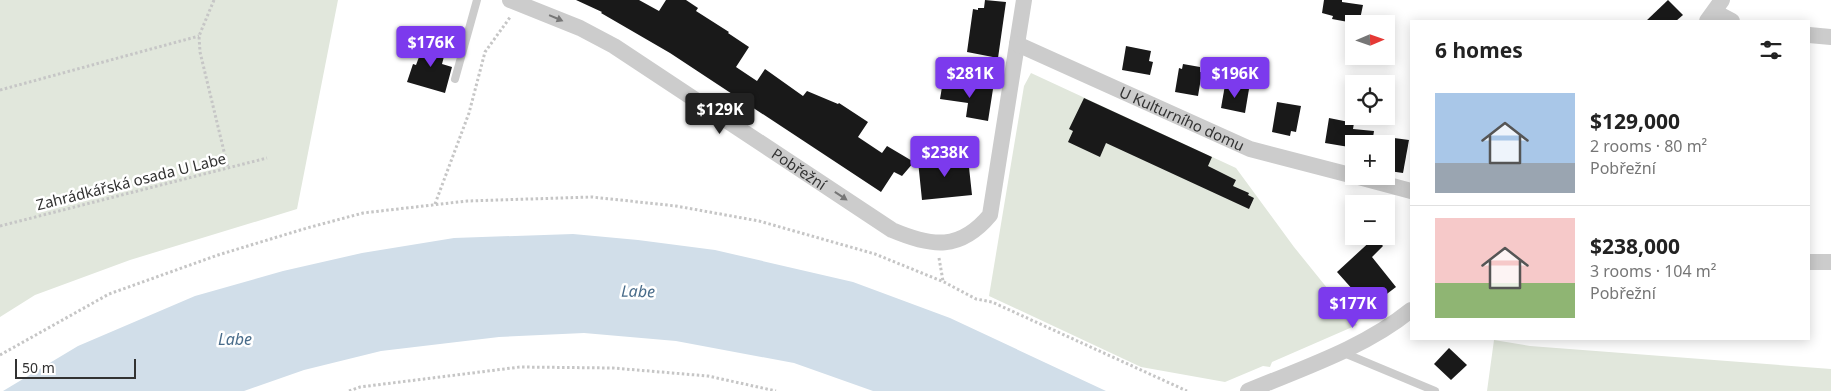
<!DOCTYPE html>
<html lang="en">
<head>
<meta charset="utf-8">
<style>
  :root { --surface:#fff; --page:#f6f6f6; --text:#222; --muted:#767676; --line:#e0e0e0; --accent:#7c3aed }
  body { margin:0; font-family:"Noto Sans",sans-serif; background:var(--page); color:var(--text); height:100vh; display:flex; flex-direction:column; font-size:19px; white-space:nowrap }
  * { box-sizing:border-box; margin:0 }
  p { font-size:16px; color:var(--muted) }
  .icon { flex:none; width:28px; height:28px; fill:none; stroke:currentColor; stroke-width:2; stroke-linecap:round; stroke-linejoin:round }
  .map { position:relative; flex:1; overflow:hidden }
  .panel { position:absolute; left:1410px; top:20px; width:400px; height:320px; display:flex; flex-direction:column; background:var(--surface); border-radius:0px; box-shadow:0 2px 12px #0003 }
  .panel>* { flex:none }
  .needle { width:32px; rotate:88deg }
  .fabs { position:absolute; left:1345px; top:15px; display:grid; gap:10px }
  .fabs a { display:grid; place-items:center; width:50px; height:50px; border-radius:0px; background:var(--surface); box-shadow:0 2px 12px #0003; font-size:25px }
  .scale { position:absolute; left:15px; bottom:12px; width:121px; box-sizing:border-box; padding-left:5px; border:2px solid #323232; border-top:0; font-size:14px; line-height:18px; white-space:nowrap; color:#323232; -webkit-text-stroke:4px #fff; paint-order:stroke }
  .price { position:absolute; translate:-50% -42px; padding:0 11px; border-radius:5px; background:var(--accent); color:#fff; font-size:16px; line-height:32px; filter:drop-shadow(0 1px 2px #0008) }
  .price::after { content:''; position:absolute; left:50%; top:30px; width:15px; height:11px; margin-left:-8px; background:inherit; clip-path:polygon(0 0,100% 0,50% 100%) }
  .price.current { background:#222; color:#fff }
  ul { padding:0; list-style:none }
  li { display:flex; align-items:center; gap:15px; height:125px; padding:0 25px }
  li+li { border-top:1px solid var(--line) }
  li span { display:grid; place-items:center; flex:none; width:140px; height:100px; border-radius:0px; color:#555 }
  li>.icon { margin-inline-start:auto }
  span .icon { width:60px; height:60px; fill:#fffc; stroke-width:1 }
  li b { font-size:21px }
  h2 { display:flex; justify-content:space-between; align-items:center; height:60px; padding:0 25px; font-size:21px }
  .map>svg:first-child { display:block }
</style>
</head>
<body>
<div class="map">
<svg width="1831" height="391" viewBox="0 0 1831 391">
  <rect width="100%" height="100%" fill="#fff"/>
  <!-- green -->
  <g fill="#e1e7dc">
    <path d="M0,0H338L297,209L130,260L35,295L0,317Z"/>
    <path d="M1031,73L1236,168L1294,247L1357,325L1272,362L1270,367L1263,366L1225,382L1141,367L989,296L1024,86Z"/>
    <path d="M1494,340L1530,346L1831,369V391H1487Z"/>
  </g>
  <!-- water -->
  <path fill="#d1dee9" d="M573,234L638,240L715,250L853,282L950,318L1106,391H873L794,363L676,341L584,333L499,337L381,351L304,370L244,391H3L78,346L195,296L283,271L362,253L454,238Z"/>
  <!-- building -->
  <g fill="#191919">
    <path d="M576,0H639L659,11L666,0H686L698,8L696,11L729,32L728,33L749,47L736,67L757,81L765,69L803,96L807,91L838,104L839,103L868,122L858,137L882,153L887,146L914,162L902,176L894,172L881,192L670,53L601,13L602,12Z"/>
    <path d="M985,0L1006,2L998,58L967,52L973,9L978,10V8H984Z"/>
    <path d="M1324,0H1342V2L1363,5L1359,24L1332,19L1333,16L1322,13Z"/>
    <path d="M1668,0L1683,15L1676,21H1646Z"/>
    <path d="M425,39L447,45L442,64L452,67L445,93L407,82L413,64L416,65L419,57Z"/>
    <path d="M1126,46L1151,51L1149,61L1153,62L1150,75L1122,70Z"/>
    <path d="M1183,64L1200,67V72H1202L1198,96L1175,92L1179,68L1182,69Z"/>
    <path d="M943,81L993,89L988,121L966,117L968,103L940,99Z"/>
    <path d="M1225,85L1249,89L1245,113L1221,108Z"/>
    <path d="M1084,98L1212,157L1208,166L1236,180L1233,186L1249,193L1248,195L1254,198L1249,209L1106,143L1100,157L1068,142L1073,131L1069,129Z"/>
    <path d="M1277,102L1301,106L1296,132L1291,131L1290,136L1272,132Z"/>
    <path d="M1329,118L1354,123L1353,129L1374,131L1372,144H1350L1349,147L1325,143Z"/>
    <path d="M1394,138L1409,140L1403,173L1389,171Z"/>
    <path d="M943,155V160L968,158L972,195L922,200L918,161L931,162V156Z"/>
    <path d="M1375,237L1383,246L1372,257L1396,287L1363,312L1349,295L1354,291L1337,272Z"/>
    <path d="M1449,348L1467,365L1451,380L1434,364Z"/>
  </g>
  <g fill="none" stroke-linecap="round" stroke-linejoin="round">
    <!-- path -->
    <g stroke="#c6c6c6" stroke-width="3" stroke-dasharray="2.5 2.5" stroke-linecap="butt">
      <path d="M214,0L199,36L200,52L228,168"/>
      <path d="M0,90L199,36"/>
      <path d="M435,204L469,113L485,52L511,16"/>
      <path d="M0,226L267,158"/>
      <path d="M939,258L943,281"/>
      <path d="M0,355L109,294L218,255L307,228L363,213L467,201L592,197L676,206L759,221L875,254L944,282L976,299L992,302L1187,391"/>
      <path d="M349,391L360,387L520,367L613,368L708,376L776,391"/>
    </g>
    <!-- lane -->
    <g stroke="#ccc" stroke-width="8">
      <path d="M455,79L477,0"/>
      <path d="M1344,353L1435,391"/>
    </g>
    <!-- street -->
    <g stroke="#ccc" stroke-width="16">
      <path id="s1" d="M510,0L580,28L614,46L892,230C932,247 960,251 990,215L1024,0"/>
      <path d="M1715,12L1732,21"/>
      <path d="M1707,21L1722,0"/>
      <path d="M1809,35L1831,37"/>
      <path id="s2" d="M1017,44L1250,149L1354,176"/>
      <path d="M1355,176L1411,191"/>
      <path d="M1809,262H1831"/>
      <path d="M1248,391C1303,368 1364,348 1411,310"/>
    </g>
  </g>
  <!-- one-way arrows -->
  <defs><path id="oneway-solid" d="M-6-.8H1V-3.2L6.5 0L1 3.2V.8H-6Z" transform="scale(1.25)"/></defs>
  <g fill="#777">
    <use href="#oneway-solid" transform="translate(556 18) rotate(23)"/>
    <use href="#oneway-solid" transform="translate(841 196) rotate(34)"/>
  </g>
  <g text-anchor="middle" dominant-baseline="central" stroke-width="5" stroke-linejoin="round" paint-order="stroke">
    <!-- street labels -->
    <g font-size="15" fill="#323232" stroke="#fff">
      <text stroke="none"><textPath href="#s2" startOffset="181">U Kulturního domu</textPath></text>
      <text stroke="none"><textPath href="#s1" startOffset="336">Pobřežní</textPath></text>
      <text transform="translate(131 181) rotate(-14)">Zahrádkářská osada U Labe</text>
    </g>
    <!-- water labels -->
    <g font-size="16" font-style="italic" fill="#496c8a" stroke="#fff">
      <text transform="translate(638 291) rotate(1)">Labe</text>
      <text x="235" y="339">Labe</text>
    </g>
  </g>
</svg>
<div class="fabs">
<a><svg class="needle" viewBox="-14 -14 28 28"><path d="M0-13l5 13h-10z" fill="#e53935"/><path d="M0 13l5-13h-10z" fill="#767676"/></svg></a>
<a><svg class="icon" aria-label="locate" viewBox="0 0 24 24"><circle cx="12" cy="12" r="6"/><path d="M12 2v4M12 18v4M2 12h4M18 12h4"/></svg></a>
<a>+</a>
<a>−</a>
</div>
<div class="scale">50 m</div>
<b class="price" style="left:431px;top:68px">$176K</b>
<b class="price" style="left:970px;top:99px">$281K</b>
<b class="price" style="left:1235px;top:99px">$196K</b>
<b class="price current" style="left:720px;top:135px">$129K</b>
<b class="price" style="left:945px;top:178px">$238K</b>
<b class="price" style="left:1353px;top:329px">$177K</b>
<section class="panel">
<h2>6 homes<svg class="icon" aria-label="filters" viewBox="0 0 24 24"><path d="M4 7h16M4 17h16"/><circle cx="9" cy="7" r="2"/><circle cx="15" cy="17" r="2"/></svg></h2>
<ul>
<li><span style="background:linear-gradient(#a9c7e8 70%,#9aa5b1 0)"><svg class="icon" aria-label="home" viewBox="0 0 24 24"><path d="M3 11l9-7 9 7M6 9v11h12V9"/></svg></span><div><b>$129,000</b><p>2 rooms · 80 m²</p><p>Pobřežní</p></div></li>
<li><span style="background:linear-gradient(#f6c9c9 65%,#8fb573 0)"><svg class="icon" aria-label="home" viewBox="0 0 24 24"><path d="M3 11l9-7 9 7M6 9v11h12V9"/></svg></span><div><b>$238,000</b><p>3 rooms · 104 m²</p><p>Pobřežní</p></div></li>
</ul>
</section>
</div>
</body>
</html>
